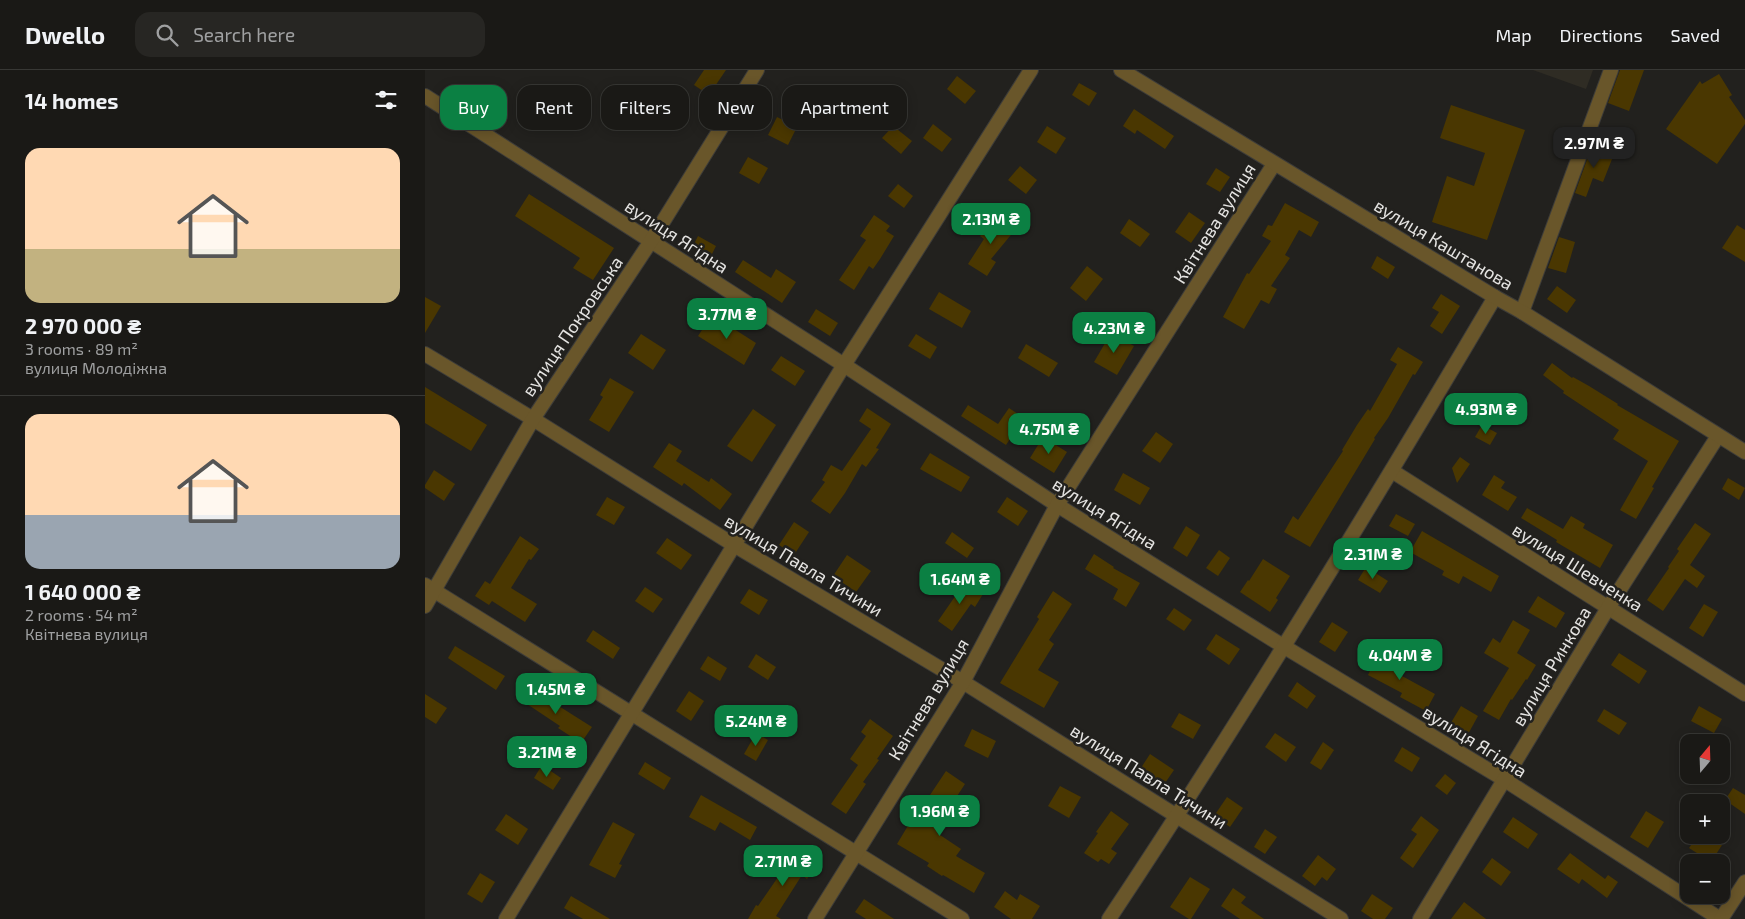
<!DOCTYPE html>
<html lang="en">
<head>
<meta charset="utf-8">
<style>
  :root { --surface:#1a1916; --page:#272623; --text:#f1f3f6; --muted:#9fa0a1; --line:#383835; --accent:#0b8043 }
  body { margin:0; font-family:"Exo 2",sans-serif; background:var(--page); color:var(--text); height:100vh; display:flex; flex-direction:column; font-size:19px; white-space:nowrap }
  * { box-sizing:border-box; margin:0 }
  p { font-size:16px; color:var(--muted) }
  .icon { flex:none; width:28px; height:28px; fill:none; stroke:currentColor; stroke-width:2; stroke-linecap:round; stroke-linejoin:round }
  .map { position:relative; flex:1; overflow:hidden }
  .side { display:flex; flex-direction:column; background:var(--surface); width:425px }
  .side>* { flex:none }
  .banner { position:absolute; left:15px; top:15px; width:475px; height:45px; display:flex; gap:10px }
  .needle { width:32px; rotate:19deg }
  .tools { position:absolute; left:1255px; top:664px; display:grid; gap:10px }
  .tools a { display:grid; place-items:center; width:50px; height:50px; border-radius:10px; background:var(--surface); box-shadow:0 2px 12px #0003,0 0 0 1px var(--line); font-size:25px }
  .price { position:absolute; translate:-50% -42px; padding:0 11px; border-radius:10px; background:var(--accent); color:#fff; font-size:16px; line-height:32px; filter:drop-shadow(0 1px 2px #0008) }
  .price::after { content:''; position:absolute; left:50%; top:30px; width:15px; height:11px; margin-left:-8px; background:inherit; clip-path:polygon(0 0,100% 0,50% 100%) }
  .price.current { background:#222; color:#fff }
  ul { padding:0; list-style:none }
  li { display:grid; align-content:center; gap:10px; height:265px; padding:0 25px }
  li+li { border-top:1px solid var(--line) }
  li span { display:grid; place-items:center; height:155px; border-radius:15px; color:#555 }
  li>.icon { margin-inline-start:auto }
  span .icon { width:90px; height:90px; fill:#fffc; stroke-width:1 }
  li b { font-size:21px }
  h2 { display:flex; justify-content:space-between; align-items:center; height:60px; padding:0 25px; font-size:21px }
  .pill { padding:0 18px; border-radius:15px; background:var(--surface); box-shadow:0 2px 12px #0003,0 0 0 1px var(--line); font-size:18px; line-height:45px }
  .pill.current { background:var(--accent); color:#fff }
  header { display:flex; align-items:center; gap:30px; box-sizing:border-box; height:70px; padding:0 25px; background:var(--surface); border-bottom:1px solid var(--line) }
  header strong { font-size:24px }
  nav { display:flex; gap:28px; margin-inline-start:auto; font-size:18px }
  .search { width:350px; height:45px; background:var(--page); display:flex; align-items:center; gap:12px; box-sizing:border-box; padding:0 18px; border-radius:15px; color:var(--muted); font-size:19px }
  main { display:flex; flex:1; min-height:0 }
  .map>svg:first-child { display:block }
</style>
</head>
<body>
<header>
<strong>Dwello</strong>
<div class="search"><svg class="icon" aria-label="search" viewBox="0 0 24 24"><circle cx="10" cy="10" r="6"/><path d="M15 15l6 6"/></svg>Search here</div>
<nav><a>Map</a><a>Directions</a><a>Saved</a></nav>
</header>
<main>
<section class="side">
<h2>14 homes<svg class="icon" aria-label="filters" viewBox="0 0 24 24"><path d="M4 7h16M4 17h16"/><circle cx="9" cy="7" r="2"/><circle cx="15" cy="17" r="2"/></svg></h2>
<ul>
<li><span style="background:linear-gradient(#ffd9b3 65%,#c2b280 0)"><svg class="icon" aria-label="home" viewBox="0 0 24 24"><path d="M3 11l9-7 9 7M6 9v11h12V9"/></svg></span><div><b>2 970 000 ₴</b><p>3 rooms · 89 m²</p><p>вулиця Молодіжна</p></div></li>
<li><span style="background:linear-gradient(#ffd9b3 65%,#9aa5b1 0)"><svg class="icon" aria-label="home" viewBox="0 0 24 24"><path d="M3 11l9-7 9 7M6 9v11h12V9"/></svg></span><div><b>1 640 000 ₴</b><p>2 rooms · 54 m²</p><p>Квітнева вулиця</p></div></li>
</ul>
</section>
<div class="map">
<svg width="1320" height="849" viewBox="0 0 1320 849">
  <rect width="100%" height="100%" fill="#22211e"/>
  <!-- built -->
  <path fill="#2f2c24" d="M1108,0H1168L1161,19Z"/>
  <!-- building -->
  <g fill="#4a3701">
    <path d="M279,0H301L284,25L269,15Z"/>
    <path d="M1195,0H1219L1204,41L1183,33Z"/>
    <path d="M1294,4L1307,25L1304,27L1320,50V54L1292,94L1241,59L1275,11L1277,14Z"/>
    <path d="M532,6L551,21L540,34L522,19Z"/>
    <path d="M654,13L672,23L664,36L647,25Z"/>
    <path d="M1026,35L1100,60L1062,170L1007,152L1022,106L1049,116L1060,83L1015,68Z"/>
    <path d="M709,39L749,66L740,79L712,60L710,64L698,56Z"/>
    <path d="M352,47L372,57L363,75L343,65Z"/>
    <path d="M508,54L527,69L517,82L498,68Z"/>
    <path d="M468,56L487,71L476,84L457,68Z"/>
    <path d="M622,56L641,68L631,84L612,72Z"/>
    <path d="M1167,76L1189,84L1178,112L1168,108L1161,127L1150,123Z"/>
    <path d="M323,87L343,98L334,114L314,103Z"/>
    <path d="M595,96L612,110L601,124L583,110Z"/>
    <path d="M791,98L805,107L795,122L781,114Z"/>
    <path d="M473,114L488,126L479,138L463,126Z"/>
    <path d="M104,124L189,178L168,210L148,198L155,188L90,146Z"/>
    <path d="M860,133L894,152L886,167L874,160L860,185L865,188L846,216L852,219L844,234L836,230L819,259L798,247L822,203L824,204L846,171L837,166L843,155L847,156Z"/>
    <path d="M764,142L780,153L766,173L750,162Z"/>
    <path d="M449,145L465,156L461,161L469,166L455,189L448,199L444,196L429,220L414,210L441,170L435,166Z"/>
    <path d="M572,145L590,160L566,189L571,192L562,206L543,194L559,169L555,166Z"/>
    <path d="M704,149L725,164L715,177L695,163Z"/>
    <path d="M1312,155L1320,160V192L1297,178Z"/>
    <path d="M273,166L291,176L285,188L267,178Z"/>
    <path d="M1134,167L1150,172L1141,203L1123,198Z"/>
    <path d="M952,186L970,197L963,209L946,198Z"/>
    <path d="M318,190L346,208L351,199L371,212L357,233L310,202Z"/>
    <path d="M662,196L678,209L661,231L645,218Z"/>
    <path d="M1132,216L1151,230L1142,243L1122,229Z"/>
    <path d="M514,222L546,241L537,258L504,239Z"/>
    <path d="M1016,224L1035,236L1017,264L1005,256L1014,242L1007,238Z"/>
    <path d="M0,227L16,236L0,263Z"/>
    <path d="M391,239L413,253L405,266L383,252Z"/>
    <path d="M287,245L331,273L319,295L273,266Z"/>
    <path d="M686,263L709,276L692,305L669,292Z"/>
    <path d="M216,264L241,280L228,300L203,283Z"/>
    <path d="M491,264L512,277L505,289L483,276Z"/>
    <path d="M601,274L633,293L624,307L593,288Z"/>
    <path d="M973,277L998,292L990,305L988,304L963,348L949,368L950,369L885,477L859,462L868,446L873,450L918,381L917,380L932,355L943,339L945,341L972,294L965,290Z"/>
    <path d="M356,286L380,301L370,316L346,300Z"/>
    <path d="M1127,293L1147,308L1148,307L1164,316L1193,334L1192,335L1254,371L1227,417L1229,418L1211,449L1195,440L1223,391L1188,369L1194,360L1138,323L1139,321L1118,305Z"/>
    <path d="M185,308L209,322L184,362L164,350L178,327L175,325Z"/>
    <path d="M0,317L62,355L46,381L0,353Z"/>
    <path d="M1045,328L1057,335L1044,355L1033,349Z"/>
    <path d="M543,335L573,354L584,338L599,348L581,375L536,346Z"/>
    <path d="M442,338L466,354L451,378L454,379L441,397L437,394L420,423L405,444L386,431L400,412L397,410L406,395L417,401L446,359L434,351Z"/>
    <path d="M328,339L351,355L327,392L302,376Z"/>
    <path d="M1057,355L1072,363L1065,375L1050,367Z"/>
    <path d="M731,362L748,374L735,393L717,381Z"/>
    <path d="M618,367L642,382L629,403L605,388Z"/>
    <path d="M244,373L257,381L251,391L284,412L286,408L307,424L295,440L259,413L257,416L228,397Z"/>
    <path d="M505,383L545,407L536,422L495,399Z"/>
    <path d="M1035,387L1045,394L1032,413L1027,398Z"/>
    <path d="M9,400L30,414L19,431L0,418V415Z"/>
    <path d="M698,403L725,418L715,435L689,420Z"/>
    <path d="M1069,405L1080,412L1076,418L1092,427L1083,441L1057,425Z"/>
    <path d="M1303,408L1320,418L1314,430L1297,419Z"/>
    <path d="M182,427L200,437L189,455L171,445Z"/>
    <path d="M582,427L603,441L593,456L572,442Z"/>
    <path d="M1102,438L1138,459L1146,446L1160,454L1158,458L1188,475L1175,498L1131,472L1132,470L1096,448Z"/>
    <path d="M971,444L990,454L983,466L964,456Z"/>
    <path d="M369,452L384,462L369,485L354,475Z"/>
    <path d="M1270,453L1286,464L1265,495L1280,506L1272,518L1260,509L1238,541L1222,530L1244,498L1243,497L1254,481L1252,479Z"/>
    <path d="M761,456L775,465L762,487L748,478Z"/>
    <path d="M997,461L1074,506L1066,522L1038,506L1034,514L1017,505L1019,501L985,482Z"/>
    <path d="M527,462L549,478L542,488L520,473Z"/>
    <path d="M95,466L114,479L106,490L104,489L86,518L112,534L100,552L67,531L64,535L50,526L60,511L65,514Z"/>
    <path d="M242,468L267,485L256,500L231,483Z"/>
    <path d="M794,480L805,488L793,506L781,498Z"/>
    <path d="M669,484L689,497L688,498L715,513L701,537L688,529L693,519L660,499Z"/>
    <path d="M422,485L446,501L431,522L408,506Z"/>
    <path d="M838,489L865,506L851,528L853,530L845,542L815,522L823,510L824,511Z"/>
    <path d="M941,497L963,511L955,523L933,510Z"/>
    <path d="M535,510L558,524L550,537L546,534L527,561L513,551L531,525L527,523Z"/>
    <path d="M220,517L238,529L228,543L210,531Z"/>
    <path d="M324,519L343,530L334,545L315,533Z"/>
    <path d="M628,521L647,534L624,570L629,574L613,600L634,612L619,638L575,613L614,549L612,547Z"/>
    <path d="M1113,526L1140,543L1131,558L1103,542Z"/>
    <path d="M1279,534L1293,542L1278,567L1264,558Z"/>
    <path d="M749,538L767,550L759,561L741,549Z"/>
    <path d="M1088,550L1105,560L1092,583L1111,595L1102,610L1101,609L1087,630L1086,629L1074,650L1058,641L1084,598L1059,583L1068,568L1075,573Z"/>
    <path d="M907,552L923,562L910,582L894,572Z"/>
    <path d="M168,560L195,578L188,589L161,571Z"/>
    <path d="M791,564L815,579L804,595L781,579Z"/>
    <path d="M30,576L80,606L71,620L23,588Z"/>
    <path d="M956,578L973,587L966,600L1010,624L1001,641L975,627L977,623L943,605Z"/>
    <path d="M1194,583L1222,601L1214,614L1186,595Z"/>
    <path d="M331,584L351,597L343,610L323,597Z"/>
    <path d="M283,586L302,598L295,611L275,599Z"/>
    <path d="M872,612L891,626L882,639L863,626Z"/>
    <path d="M102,616L167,657L156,673L133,658L135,656L93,628Z"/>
    <path d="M264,621L279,631L266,651L251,641Z"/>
    <path d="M0,624L22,638L11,654L0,647Z"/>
    <path d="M1036,636L1053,646L1042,666L1024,656Z"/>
    <path d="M1274,636L1297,649L1289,663L1266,651Z"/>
    <path d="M1179,639L1202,653L1194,665L1172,651Z"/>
    <path d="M754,643L776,655L768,669L746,657Z"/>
    <path d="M445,649L468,666L452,689L454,690L438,712L441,714L421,744L406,734L433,695L425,689L441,666L436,662Z"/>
    <path d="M547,659L571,671L563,688L539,676Z"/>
    <path d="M331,663L343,670L331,691L319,684Z"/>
    <path d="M850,663L871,677L861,692L840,677Z"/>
    <path d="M898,672L909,680L896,700L885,693Z"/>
    <path d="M977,677L995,688L987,702L969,691Z"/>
    <path d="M725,684L749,700L738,716L714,701Z"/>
    <path d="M220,692L246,708L239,720L213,704Z"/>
    <path d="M117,695L136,708L128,720L109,708Z"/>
    <path d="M521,701L540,714L515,752L517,754L512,763L536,779L531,786L560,803L549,823L518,805L517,806L502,796L504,793L472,774L493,739L495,740Z"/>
    <path d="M1020,704L1031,713L1022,725L1010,716Z"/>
    <path d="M635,716L656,727L644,748L623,736Z"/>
    <path d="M1308,718L1320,725V744L1300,730Z"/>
    <path d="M276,725L332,757L325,770L295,752L290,761L264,747Z"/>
    <path d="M802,727L818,738L805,757L789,746Z"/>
    <path d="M686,741L704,754L686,779L692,783L684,794L676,789L673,792L659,783L673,763L671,762Z"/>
    <path d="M1221,741L1239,752L1223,778L1205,767Z"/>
    <path d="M81,744L103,759L93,775L70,760Z"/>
    <path d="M996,746L1014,760L988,798L975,788L992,764L986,760Z"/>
    <path d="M1088,747L1113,764L1103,779L1078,762Z"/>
    <path d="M188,752L210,764L194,794L197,795L190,808L164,795Z"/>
    <path d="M840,759L852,767L840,784L829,777Z"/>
    <path d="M1273,765H1281L1297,775L1286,792L1264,778Z"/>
    <path d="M371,781L392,794L382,809L377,805L351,846L356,849H323L331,835L333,836Z"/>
    <path d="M1145,783L1180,809L1183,805L1193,812L1182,828L1157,809L1154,814L1132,799Z"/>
    <path d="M893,785L911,799L902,811L897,807L890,816L877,806Z"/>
    <path d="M1067,788L1086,802L1076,816L1057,802Z"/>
    <path d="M55,803L70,812L57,833L42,824Z"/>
    <path d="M765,807L785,819L766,849H764L745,837Z"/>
    <path d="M808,818L821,827L816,833L839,849H815L796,836Z"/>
    <path d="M580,821L592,830L595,824L615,836L607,849H586L569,837Z"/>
    <path d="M947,824L968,838L960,849H948L936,841Z"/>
    <path d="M146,826L185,849H158L139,838Z"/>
    <path d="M439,829L469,849H441L430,842Z"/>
    <path d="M1039,832L1061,849H1026Z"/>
  </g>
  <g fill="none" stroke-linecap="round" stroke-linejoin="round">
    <defs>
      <g id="minor">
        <path d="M0,26L419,295L632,435L858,576L1080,710L1295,849"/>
        <path d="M1097,242L1186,0"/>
        <path d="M0,284L108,349L309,475L538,612L916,849"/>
        <path d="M967,401L1320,624"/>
        <path d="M0,515L537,849"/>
        <path d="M0,536L108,349L226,171L332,0"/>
        <path d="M81,849L419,295L606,0"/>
        <path d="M390,849L538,612L632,435L849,94"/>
        <path d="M684,849C819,646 946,437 1070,227"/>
        <path d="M995,849L1183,538L1293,366"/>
        <path d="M1296,849L1320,812"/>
      </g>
      <path id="tertiary" d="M696,0L1070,227L1097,242L1320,382"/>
    </defs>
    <!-- minor casing -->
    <use href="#minor" stroke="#3d3c39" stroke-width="16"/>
    <!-- tertiary casing -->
    <use href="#tertiary" stroke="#3d3c39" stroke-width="16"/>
    <!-- minor -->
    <use href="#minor" stroke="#69562a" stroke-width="14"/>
    <!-- tertiary -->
    <use href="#tertiary" stroke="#69562a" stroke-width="14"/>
  </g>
  <g text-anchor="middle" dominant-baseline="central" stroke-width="5" stroke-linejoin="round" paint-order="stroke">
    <!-- street labels -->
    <g font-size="18" fill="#e5e4e2" stroke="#22211e">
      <text transform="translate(789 153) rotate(-58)">Квітнева вулиця</text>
      <text transform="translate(252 166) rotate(33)">вулиця Ягідна</text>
      <text transform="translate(1019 174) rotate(31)">вулиця Каштанова</text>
      <text transform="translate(147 256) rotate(-56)">вулиця Покровська</text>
      <text transform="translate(680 443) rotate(32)">вулиця Ягідна</text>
      <text transform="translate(379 495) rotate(31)">вулиця Павла Тичини</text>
      <text transform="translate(1153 497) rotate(32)">вулиця Шевченка</text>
      <text transform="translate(1126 596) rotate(-59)">вулиця Ринкова</text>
      <text transform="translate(503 629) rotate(-59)">Квітнева вулиця</text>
      <text transform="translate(1050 671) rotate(32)">вулиця Ягідна</text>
      <text transform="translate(724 706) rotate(32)">вулиця Павла Тичини</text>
    </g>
  </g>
</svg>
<div class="tools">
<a><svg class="needle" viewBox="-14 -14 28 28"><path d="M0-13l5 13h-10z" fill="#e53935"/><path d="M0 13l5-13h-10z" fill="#9fa0a1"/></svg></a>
<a>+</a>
<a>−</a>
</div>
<b class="price current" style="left:1169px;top:99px">2.97M ₴</b>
<b class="price" style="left:566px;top:175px">2.13M ₴</b>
<b class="price" style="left:302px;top:270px">3.77M ₴</b>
<b class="price" style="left:689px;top:284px">4.23M ₴</b>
<b class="price" style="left:1061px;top:365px">4.93M ₴</b>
<b class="price" style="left:624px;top:385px">4.75M ₴</b>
<b class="price" style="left:948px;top:510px">2.31M ₴</b>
<b class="price" style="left:535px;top:535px">1.64M ₴</b>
<b class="price" style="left:975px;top:611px">4.04M ₴</b>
<b class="price" style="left:131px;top:645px">1.45M ₴</b>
<b class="price" style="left:331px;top:677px">5.24M ₴</b>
<b class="price" style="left:122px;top:708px">3.21M ₴</b>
<b class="price" style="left:515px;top:767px">1.96M ₴</b>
<b class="price" style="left:358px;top:817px">2.71M ₴</b>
<div class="banner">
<a class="pill current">Buy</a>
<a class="pill">Rent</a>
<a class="pill">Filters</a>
<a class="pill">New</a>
<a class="pill">Apartment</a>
</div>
</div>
</main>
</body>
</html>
